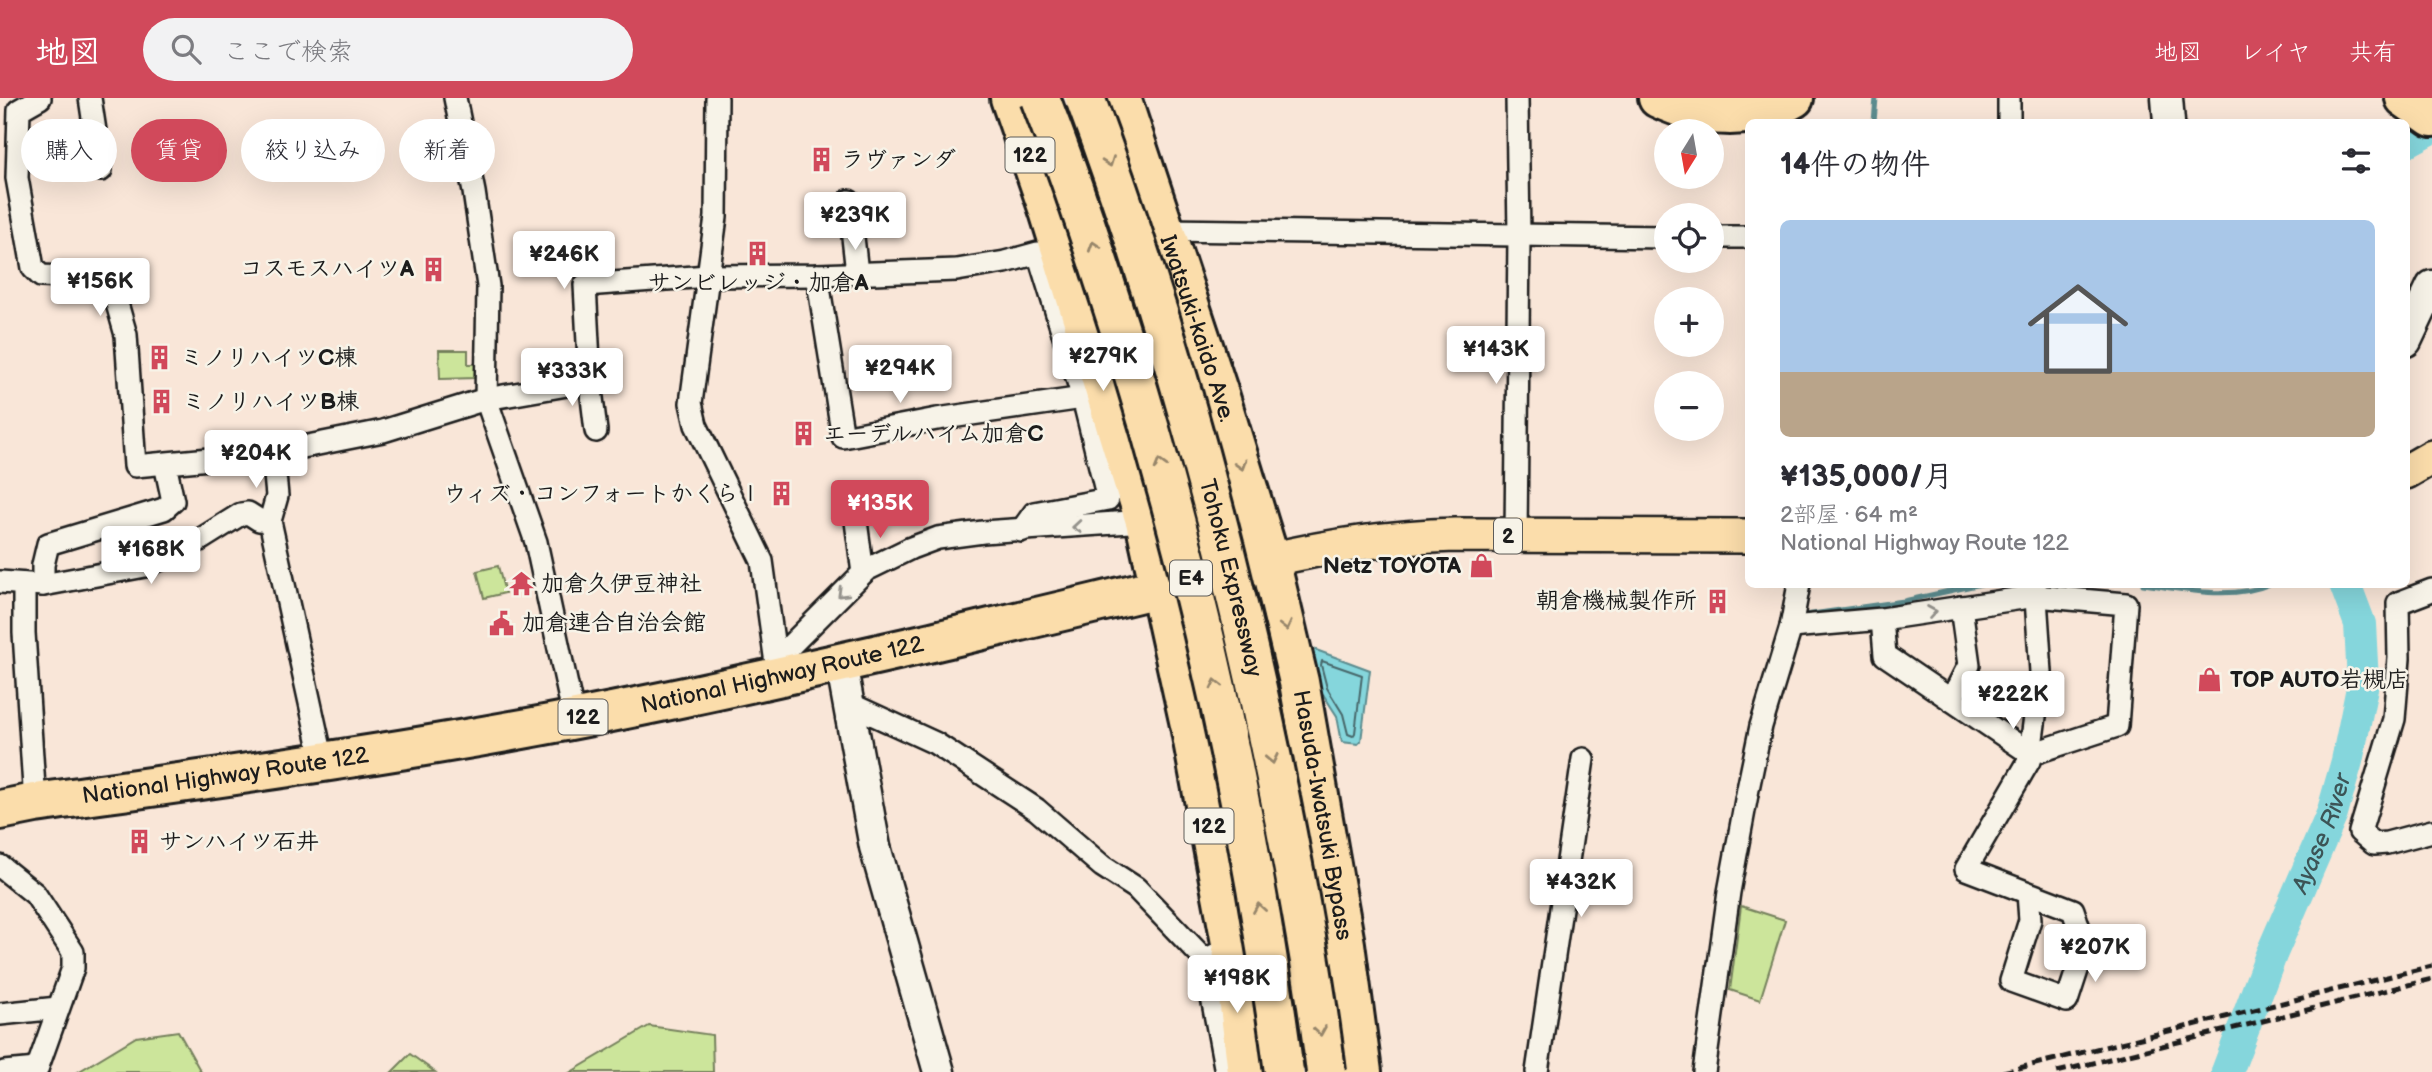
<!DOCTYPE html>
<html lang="ja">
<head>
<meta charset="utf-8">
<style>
  :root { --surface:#fff; --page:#f2f2f3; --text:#2b2b33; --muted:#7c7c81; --line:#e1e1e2; --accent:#d1495b }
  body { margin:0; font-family:"Balsamiq Sans","Klee One",sans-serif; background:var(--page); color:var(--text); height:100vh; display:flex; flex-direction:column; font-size:26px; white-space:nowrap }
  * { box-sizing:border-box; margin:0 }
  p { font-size:23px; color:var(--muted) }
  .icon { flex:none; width:38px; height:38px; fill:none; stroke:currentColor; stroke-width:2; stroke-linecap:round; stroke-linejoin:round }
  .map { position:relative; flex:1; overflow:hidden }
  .panel { position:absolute; left:1745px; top:21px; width:665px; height:469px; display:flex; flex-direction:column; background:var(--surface); border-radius:10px; box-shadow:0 7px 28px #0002 }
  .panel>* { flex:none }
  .banner { position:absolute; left:21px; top:21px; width:665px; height:63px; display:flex; gap:14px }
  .needle { width:46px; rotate:191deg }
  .buttons { position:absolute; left:1654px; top:21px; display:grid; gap:14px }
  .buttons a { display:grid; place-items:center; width:70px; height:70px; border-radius:50%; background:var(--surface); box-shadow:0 7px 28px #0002; font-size:35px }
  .price { position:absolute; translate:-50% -60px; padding:0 16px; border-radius:7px; background:#fff; color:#222; font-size:23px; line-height:46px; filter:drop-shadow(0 2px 4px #0008) }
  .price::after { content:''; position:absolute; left:50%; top:42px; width:21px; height:16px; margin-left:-10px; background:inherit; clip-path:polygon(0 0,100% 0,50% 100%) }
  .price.current { background:var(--accent); color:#fff }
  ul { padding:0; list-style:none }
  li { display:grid; align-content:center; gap:14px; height:371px; padding:0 35px }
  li+li { border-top:2px solid var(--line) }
  li span { display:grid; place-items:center; height:217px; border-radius:10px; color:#555 }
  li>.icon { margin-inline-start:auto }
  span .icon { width:126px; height:126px; fill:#fffc; stroke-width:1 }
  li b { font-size:30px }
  h2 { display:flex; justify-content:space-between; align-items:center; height:84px; padding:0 35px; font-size:30px }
  .tag { padding:0 24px; border-radius:32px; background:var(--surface); box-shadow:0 7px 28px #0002; font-size:24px; line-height:63px }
  .tag.current { background:var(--accent); color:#fff }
  header { display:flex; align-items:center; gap:42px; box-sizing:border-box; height:98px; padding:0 35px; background:var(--accent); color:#fff }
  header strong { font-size:33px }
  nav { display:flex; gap:38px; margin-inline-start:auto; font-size:24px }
  .search { width:490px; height:63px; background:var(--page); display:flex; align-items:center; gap:18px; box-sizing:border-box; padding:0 24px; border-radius:38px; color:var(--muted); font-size:26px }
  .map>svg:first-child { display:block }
</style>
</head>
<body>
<header>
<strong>地図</strong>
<div class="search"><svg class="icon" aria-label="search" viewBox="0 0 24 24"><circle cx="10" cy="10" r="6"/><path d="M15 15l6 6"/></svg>ここで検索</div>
<nav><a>地図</a><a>レイヤ</a><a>共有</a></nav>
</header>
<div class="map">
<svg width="2432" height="974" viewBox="0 0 2432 974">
  <rect width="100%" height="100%" fill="#f9e6d8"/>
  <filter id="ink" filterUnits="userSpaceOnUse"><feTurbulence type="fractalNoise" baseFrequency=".0143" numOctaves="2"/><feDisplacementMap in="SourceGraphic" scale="14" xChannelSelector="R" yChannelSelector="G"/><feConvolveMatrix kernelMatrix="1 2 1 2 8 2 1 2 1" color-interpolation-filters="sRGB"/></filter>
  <g filter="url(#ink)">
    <!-- green -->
    <g fill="#cce59b" stroke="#74805c" stroke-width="2">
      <path d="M439,252H468V266H477V280L440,281Z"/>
      <path d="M498,468L505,495L484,500L477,473Z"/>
      <path d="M1741,808L1785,822L1760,902L1730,892Z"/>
      <path d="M649,928L712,937L713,974H571Z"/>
      <path d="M178,933L201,974H78L136,939Z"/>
      <path d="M410,956L435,974H392Z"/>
    </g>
    <!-- water -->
    <path fill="#85d6dc" stroke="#5b8c8f" stroke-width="2" d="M1308,549L1370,572L1361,643L1358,646L1342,644L1337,618L1321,593Z"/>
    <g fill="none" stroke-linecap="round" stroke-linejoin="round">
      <!-- shore -->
      <path stroke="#466669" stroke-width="2" d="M1322,563L1362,577L1355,635L1353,638L1348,636L1343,616L1327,590L1321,567Z"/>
      <!-- stream -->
      <g stroke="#5b8c8f" stroke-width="5">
        <path d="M1874,24L1876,0"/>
        <path d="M2143,486C2184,491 2231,503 2270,486"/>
        <path d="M1805,517L1904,503L1981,486"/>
      </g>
      <!-- river -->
      <g stroke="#85d6dc" stroke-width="32">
        <path d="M2406,44L2432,30"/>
        <path id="s1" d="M2227,974L2271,857L2332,716L2347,663L2363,585L2360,526L2345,486"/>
      </g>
      <defs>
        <g id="street">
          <path d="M40,0L19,12L17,80L33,170L41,178L110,181L126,237L135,368L273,355"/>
          <path d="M90,0L101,72"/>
          <path d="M455,0L474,94L488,188L486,301L536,444L574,620"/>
          <path d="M717,0L716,119L691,305L696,327L762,463L778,580"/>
          <path d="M2009,0V24"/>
          <path d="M849,103L857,175"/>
          <path d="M1164,132L1666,139"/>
          <path d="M1712,139H1748"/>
          <path d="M817,177L843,339L937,321L1083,300"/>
          <path d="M590,283L596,333"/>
          <path d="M855,416L863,475"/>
          <path d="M1516,438L1519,138L1517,0"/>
          <path d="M0,484L43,487L145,468L190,448L241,416L248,415L259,422L270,423"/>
          <path d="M24,486V535L35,705"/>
          <path d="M43,487V467L48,446L164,411L173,403L165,366"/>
          <path d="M2432,492L2398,505L2399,560L2394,621L2360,734L2374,746L2387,745L2432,733"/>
          <path d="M1791,529L1882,521L2036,498L2126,506L2117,628L2031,656L1885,557L1882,521"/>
          <path d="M779,575L788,550L866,472L911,450L938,440L983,434L1145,423"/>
          <path d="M1951,602L1969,567L1961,509"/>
          <path d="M850,606L935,645L1036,711L1102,768L1136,790L1205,862"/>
          <path d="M323,664L270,423L277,398L273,355L383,333L486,301L590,283L585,187L708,178L817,177L957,172L1005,164L1038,155L1083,300L1108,401L1034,415L1021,433"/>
          <path d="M0,768L35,796L73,854V870L36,974"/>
          <path d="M2028,795L2030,822L2011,883L2067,903L2085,848L2073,812L1966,771L2029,663L2041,574L2035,486"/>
          <path d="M1217,856L1205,862L1226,974"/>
          <path d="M0,916L58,910"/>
          <path d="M4,974L37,971"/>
          <path d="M1537,974L1583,661"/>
          <path d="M1704,974L1729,794L1748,691L1761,628L1791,529L1799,486"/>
        </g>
        <g id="secondary">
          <path d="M2167,0L2169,24"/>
          <path d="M2406,243L2432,188"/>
          <path d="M841,565L875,749L939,974"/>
        </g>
        <g id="primary">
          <path d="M2406,374L2432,359"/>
          <path d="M1270,462C1332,447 1392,439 1455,437L1748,438"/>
        </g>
        <g id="highway">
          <path d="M1010,0L1049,113L1145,423L1190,627L1232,850L1247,974"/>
          <path id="s2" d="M1121,0L1220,299L1270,462L1299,584L1345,846L1362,974"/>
          <path d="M1658,0C1700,20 1752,25 1794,0"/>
          <path d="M2405,0L2432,19"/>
          <path id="s3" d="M0,712L35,705C171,686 307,668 442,645C607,618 770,581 932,544C1045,517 1158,491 1270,462"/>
        </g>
      </defs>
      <!-- street casing -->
      <use href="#street" stroke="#1c1c1c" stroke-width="26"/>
      <!-- secondary casing -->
      <use href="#secondary" stroke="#1c1c1c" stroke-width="35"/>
      <!-- primary casing -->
      <use href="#primary" stroke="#1c1c1c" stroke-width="38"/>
      <!-- highway casing -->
      <use href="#highway" stroke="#1c1c1c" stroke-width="44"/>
      <!-- street -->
      <use href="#street" stroke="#f7f3e8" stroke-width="21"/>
      <!-- secondary -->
      <use href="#secondary" stroke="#f7f3e8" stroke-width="30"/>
      <!-- primary -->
      <use href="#primary" stroke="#fbddab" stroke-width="33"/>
      <!-- highway -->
      <use href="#highway" stroke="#fbddab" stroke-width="38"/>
      <!-- rail -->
      <g stroke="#1c1c1c" stroke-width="5" stroke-dasharray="10 5" stroke-linecap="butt">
        <path d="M2003,974L2432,868"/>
        <path d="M2057,974L2432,881"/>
      </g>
      <defs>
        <g id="highway-bridge">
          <path d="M1040,0C1072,82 1099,166 1126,251C1199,487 1252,728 1284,974"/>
          <path id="s4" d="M1085,0C1164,212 1224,429 1270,651C1292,757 1313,866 1326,974"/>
        </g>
      </defs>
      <!-- highway-bridge casing -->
      <use href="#highway-bridge" stroke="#1c1c1c" stroke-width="44" stroke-linecap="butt"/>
      <!-- highway-bridge -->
      <use href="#highway-bridge" stroke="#fbddab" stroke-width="38"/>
    </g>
    <!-- one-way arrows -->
    <defs><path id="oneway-chevron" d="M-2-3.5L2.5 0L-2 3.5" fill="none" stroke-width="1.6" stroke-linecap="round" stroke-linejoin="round" transform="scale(1.75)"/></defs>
    <g stroke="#97866b">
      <use href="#oneway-chevron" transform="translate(1109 64) rotate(70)"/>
      <use href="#oneway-chevron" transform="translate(1094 148) rotate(-108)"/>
      <use href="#oneway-chevron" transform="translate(1160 366) rotate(-106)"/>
      <use href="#oneway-chevron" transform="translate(1241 367) rotate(73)"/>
      <use href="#oneway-chevron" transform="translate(1286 528) rotate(77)"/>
      <use href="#oneway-chevron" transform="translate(1216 586) rotate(-103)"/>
      <use href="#oneway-chevron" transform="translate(1272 661) rotate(78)"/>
      <use href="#oneway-chevron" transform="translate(1259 810) rotate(-99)"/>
      <use href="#oneway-chevron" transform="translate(1320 933) rotate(81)"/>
    </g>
    <g stroke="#94928c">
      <use href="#oneway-chevron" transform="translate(1077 429) rotate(175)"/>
      <use href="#oneway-chevron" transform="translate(842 495) rotate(136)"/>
      <use href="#oneway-chevron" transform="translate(1932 514) rotate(-9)"/>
    </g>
  </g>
  <!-- icons -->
  <defs>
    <symbol id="building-bare" viewBox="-9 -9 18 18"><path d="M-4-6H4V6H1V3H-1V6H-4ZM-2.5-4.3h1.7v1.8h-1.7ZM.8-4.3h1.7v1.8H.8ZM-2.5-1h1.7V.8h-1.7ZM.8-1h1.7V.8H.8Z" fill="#d1495b" stroke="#f7f3e8" stroke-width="2.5" paint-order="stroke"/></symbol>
    <symbol id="shop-bare" viewBox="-9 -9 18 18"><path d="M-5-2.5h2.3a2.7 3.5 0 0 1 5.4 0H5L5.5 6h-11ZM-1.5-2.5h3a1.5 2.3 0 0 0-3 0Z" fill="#d1495b" stroke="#f7f3e8" stroke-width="2.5" paint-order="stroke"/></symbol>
    <symbol id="temple-bare" viewBox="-9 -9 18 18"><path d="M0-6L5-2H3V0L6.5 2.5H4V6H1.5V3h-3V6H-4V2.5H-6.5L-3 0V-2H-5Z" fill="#d1495b" stroke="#f7f3e8" stroke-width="2.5" paint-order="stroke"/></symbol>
    <symbol id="civic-bare" viewBox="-9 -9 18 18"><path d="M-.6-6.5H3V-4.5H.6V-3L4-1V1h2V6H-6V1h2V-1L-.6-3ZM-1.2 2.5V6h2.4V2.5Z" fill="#d1495b" stroke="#f7f3e8" stroke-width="2.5" paint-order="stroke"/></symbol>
  </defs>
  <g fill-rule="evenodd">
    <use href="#building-bare" x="804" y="44" width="35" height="35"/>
    <use href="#building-bare" x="740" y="138" width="35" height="35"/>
    <use href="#building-bare" x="416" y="154" width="35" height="35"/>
    <use href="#building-bare" x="142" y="242" width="35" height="35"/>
    <use href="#building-bare" x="144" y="286" width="35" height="35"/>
    <use href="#building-bare" x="786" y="318" width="35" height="35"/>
    <use href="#building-bare" x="764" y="378" width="35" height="35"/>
    <use href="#shop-bare" x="1464" y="450" width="35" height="35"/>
    <use href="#temple-bare" x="504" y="468" width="35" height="35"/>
    <use href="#building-bare" x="1700" y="486" width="35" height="35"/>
    <use href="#civic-bare" x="484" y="508" width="35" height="35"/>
    <use href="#shop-bare" x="2192" y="564" width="35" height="35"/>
    <use href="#building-bare" x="122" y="726" width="35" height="35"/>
  </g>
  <g text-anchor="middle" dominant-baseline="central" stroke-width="5" stroke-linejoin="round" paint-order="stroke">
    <!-- shield labels -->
    <g fill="#f7f3e8" stroke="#5e5c59" stroke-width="2">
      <rect x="1005.5" y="39.5" width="49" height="35" rx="5"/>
      <rect x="1494" y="420.5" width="28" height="35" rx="5"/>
      <rect x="1170" y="462.5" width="42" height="35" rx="5"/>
      <rect x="558.5" y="601.5" width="49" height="35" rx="5"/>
      <rect x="1184.5" y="710.5" width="49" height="35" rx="5"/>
    </g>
    <g font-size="21" font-weight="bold" fill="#1c1c1c">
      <text x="1030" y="57">122</text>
      <text x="1508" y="438">2</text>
      <text x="1191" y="480">E4</text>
      <text x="583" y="619">122</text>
      <text x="1209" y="728">122</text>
    </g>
    <!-- poi labels -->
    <g font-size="23" font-weight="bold" fill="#1c1c1c" stroke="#f7f3e8" text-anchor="start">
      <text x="841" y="62">ラヴァンダ</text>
      <text x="414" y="171" text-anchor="end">コスモスハイツA</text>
      <text x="758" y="185" text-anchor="middle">サンビレッジ・加倉A</text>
      <text x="180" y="260">ミノリハイツC棟</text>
      <text x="182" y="304">ミノリハイツB棟</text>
      <text x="823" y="336">エーデルハイム加倉C</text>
      <text x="762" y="396" text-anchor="end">ウィズ・コンフォートかくらⅠ</text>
      <text x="1461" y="468" text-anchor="end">Netz TOYOTA</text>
      <text x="541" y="486">加倉久伊豆神社</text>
      <text x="1697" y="503" text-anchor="end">朝倉機械製作所</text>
      <text x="522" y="525">加倉連合自治会館</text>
      <text x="2230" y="582">TOP AUTO岩槻店</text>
      <text x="159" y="744">サンハイツ石井</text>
    </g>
    <!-- street labels -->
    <g font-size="23" fill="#1c1c1c" stroke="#f7f3e8">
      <text stroke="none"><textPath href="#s2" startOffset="243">Iwatsuki-kaido Ave.</textPath></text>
      <text stroke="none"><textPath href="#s4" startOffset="502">Tohoku Expressway</textPath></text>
      <text stroke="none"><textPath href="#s3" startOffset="794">National Highway Route 122</textPath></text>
      <text stroke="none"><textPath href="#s3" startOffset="228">National Highway Route 122</textPath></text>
      <text stroke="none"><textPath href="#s2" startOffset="746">Hasuda-Iwatsuki Bypass</textPath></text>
    </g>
    <!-- water labels -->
    <g font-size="24" font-style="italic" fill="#3c5456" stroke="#f7f3e8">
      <text stroke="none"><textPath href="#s1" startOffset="257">Ayase River</textPath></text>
    </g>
  </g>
</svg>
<div class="buttons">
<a><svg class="needle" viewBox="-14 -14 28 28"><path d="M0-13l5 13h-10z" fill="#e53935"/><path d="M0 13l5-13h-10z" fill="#7c7c81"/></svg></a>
<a><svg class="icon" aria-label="locate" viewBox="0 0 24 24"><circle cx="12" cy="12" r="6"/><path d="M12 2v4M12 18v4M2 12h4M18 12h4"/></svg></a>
<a>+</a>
<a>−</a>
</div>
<b class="price" style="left:855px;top:154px">¥239K</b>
<b class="price" style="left:564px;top:193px">¥246K</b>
<b class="price" style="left:100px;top:220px">¥156K</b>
<b class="price" style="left:1496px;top:288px">¥143K</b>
<b class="price" style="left:1103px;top:295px">¥279K</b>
<b class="price" style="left:900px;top:307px">¥294K</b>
<b class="price" style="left:572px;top:310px">¥333K</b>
<b class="price" style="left:256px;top:392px">¥204K</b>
<b class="price current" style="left:880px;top:442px">¥135K</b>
<b class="price" style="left:151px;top:488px">¥168K</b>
<b class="price" style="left:2013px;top:633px">¥222K</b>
<b class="price" style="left:1581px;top:821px">¥432K</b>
<b class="price" style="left:2095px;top:886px">¥207K</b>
<b class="price" style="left:1237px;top:917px">¥198K</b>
<div class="banner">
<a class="tag">購入</a>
<a class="tag current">賃貸</a>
<a class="tag">絞り込み</a>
<a class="tag">新着</a>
</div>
<section class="panel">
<h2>14件の物件<svg class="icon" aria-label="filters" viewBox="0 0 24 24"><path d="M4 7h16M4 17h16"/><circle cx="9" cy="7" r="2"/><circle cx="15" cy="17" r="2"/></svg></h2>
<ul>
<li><span style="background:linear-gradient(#a9c7e8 70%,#b9a48a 0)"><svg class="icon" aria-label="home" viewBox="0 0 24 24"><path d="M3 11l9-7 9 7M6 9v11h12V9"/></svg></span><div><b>¥135,000/月</b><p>2部屋 · 64 m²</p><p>National Highway Route 122</p></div></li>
</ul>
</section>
</div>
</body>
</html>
